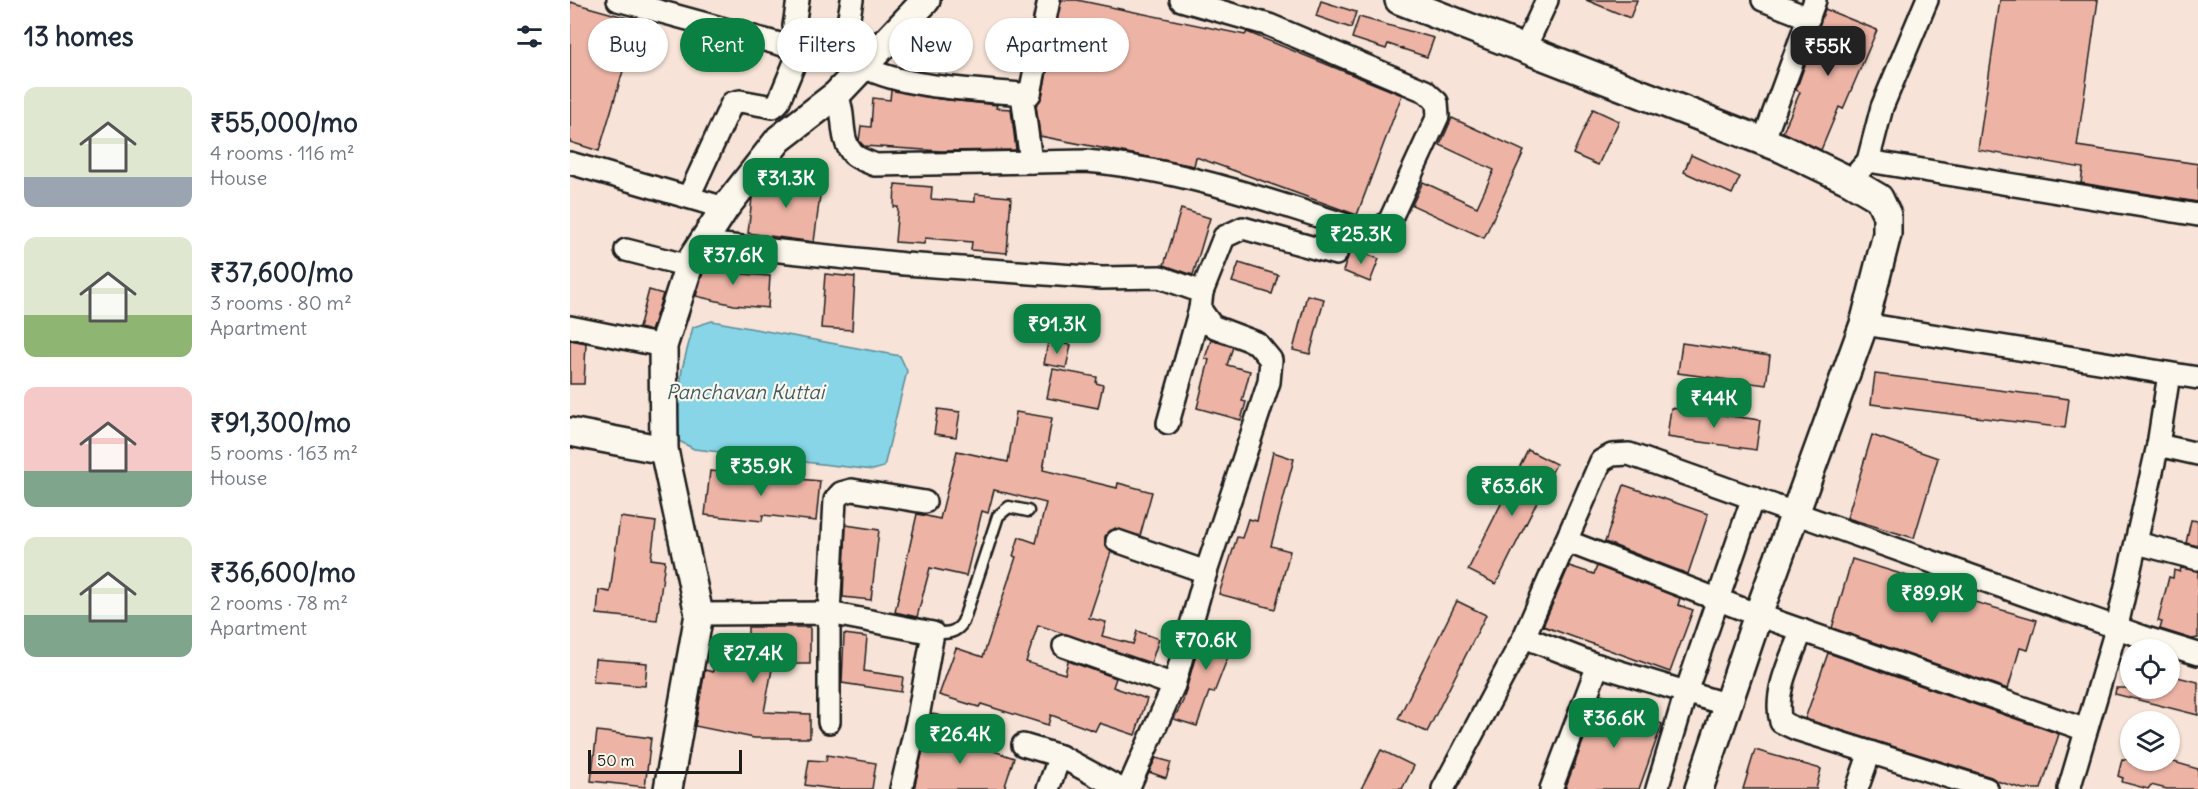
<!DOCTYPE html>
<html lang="en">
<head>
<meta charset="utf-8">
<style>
  :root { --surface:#fff; --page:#f2f2f3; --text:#1f2937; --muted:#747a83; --accent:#0b8043 }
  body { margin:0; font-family:Delius,sans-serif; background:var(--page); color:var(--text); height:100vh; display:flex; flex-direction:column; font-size:22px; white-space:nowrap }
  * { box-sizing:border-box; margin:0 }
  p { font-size:20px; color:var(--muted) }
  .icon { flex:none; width:33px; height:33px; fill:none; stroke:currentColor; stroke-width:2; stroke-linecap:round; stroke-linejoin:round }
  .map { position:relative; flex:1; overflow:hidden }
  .details { display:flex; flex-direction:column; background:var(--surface); width:570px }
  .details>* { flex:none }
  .banner { position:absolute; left:18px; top:18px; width:570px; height:54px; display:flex; gap:12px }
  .fabs { position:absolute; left:1550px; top:639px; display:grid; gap:12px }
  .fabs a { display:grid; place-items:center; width:60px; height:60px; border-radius:50%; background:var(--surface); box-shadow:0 2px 4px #0004; font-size:30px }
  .scale { position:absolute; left:18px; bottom:15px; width:154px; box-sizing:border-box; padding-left:6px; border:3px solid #1c1c1c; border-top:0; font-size:16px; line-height:21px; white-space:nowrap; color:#1c1c1c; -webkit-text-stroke:4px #fbf7ec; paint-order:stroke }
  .price { position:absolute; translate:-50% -51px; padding:0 14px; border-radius:12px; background:var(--accent); color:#fff; font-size:20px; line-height:39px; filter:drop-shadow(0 2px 3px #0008) }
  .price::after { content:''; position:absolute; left:50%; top:36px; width:18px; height:14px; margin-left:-9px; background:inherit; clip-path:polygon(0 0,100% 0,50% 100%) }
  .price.active { background:#222; color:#fff }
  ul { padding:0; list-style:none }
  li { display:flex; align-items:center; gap:18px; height:150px; padding:0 24px }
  li span { display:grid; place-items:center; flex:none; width:168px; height:120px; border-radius:12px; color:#555 }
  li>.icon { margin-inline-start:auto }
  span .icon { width:72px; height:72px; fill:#fffc; stroke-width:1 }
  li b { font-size:26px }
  h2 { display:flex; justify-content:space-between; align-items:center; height:72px; padding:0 24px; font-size:26px }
  .pill { padding:0 21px; border-radius:27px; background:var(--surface); box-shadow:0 2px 4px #0004; font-size:21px; line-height:54px }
  .pill.active { background:var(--accent); color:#fff }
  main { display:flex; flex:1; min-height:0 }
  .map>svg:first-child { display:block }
</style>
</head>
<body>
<main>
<section class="details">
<h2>13 homes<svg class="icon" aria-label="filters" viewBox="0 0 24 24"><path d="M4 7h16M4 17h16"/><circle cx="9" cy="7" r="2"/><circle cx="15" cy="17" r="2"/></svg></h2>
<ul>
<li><span style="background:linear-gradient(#dfe7d0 75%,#9aa5b1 0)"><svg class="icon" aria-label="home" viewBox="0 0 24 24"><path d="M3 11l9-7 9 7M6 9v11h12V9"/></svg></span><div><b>₹55,000/mo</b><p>4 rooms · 116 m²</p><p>House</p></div></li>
<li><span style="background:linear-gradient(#dfe7d0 65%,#8fb573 0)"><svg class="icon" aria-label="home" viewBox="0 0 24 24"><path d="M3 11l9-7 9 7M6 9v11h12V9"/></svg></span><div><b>₹37,600/mo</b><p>3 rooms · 80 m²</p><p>Apartment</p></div></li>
<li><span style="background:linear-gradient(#f6c9c9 70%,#7fa58c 0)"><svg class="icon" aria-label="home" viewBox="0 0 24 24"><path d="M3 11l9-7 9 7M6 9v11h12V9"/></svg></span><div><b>₹91,300/mo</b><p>5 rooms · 163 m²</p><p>House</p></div></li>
<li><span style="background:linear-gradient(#dfe7d0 65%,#7fa58c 0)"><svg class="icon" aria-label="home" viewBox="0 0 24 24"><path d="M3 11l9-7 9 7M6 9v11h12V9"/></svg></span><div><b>₹36,600/mo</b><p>2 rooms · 78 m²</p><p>Apartment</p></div></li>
</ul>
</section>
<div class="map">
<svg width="1628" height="789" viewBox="0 0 1628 789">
  <rect width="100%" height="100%" fill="#f7e3d7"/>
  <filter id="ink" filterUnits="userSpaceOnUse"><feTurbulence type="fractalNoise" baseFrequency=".0167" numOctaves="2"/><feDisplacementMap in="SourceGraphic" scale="12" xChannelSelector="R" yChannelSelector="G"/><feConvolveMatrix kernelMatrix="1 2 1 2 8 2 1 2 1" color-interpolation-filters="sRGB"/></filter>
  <g filter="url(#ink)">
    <!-- water -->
    <path fill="#87d5e6" stroke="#5c8b95" stroke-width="1.5" d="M142,321L330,356L337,371L314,467L303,470L124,449L109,441L108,409L112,369L123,327Z"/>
    <!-- building -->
    <g fill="#edb4a6" stroke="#1c1c1c" stroke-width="1.5">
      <path d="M491,0H507L675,35L677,32L832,95L787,215L626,157L624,166L470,136L466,105L472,97Z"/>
      <path d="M1016,0H1067L1060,18Z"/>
      <path d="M1430,0H1528L1507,146L1628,164V202L1511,183L1513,168L1408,150Z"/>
      <path d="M751,1L786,12L781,28L746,16Z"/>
      <path d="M0,2L68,21L29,151L0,142Z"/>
      <path d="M1255,9L1307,30L1273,109L1269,107L1251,150L1213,132L1230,92L1226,90Z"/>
      <path d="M789,17L864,38L857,57L818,44L816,49L782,38Z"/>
      <path d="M321,90L369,99L427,105L426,108L441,109L446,150L371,151L294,146L289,141L291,126L301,127L303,98L320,100Z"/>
      <path d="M1023,109L1049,121L1028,165L1003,154Z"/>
      <path d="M882,118L954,151L914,238L842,205L853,182L907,207L924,170L870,145Z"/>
      <path d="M1121,155L1170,177L1162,194L1114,172Z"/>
      <path d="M221,176L252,180L244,242L178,233L182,198L199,177L220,180Z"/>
      <path d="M325,184L362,187L361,199L405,202V194L441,197L437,253L401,250L402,242L355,238L354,244L325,242L328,207H324Z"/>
      <path d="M611,209L640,218L623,275L594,265Z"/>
      <path d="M781,248L809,259L800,282L773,271Z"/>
      <path d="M142,257L162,262L159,273L200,276L198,308L164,305L126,296L134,269Z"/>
      <path d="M669,263L708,275L702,294L662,282Z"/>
      <path d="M255,274L285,277L282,330L251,328Z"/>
      <path d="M79,290L93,294L81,331L69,328Z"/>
      <path d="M737,295L754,299L740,354L723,350Z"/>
      <path d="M0,340L16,343L14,384H0Z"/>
      <path d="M641,340L663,347L657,365L680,371L672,401L676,402L671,420L627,408L639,360L635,358Z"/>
      <path d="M478,342L501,345L496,368L474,364Z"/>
      <path d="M1112,343L1200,356L1196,385L1108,373Z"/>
      <path d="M483,369L527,377L526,383L533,385L528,408L477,398Z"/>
      <path d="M1305,374L1499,399L1495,428L1301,404Z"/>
      <path d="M1101,408L1190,420L1186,450L1097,437Z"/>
      <path d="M368,409L390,412L386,437L364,434Z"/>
      <path d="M446,412L482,418L473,470L547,488L548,483L582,492L570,536L545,528L535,536V544L541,552L519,618L536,622L532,636L563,644L567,631L589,639L581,663L468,625L456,662L495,674L498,661L546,678L543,687L577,699L565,735L529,723L525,731L481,715L478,725L411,704L409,707L369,695L386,648L413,657L446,557L443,556L449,537L466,543L476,503L424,490L418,513L412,511L396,576L360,568L347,617L325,612L347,514L370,519L387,451L438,462Z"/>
      <path d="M1302,435L1368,458L1344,538L1277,518Z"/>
      <path d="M958,450L986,464L926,584L898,570Z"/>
      <path d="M703,452L724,459L701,546L720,551L705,609L649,594L667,537L672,538L678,519L687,521Z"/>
      <path d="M140,471L250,481L246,521L193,515L192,521L135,515Z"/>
      <path d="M1054,485L1138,514L1118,574L1035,542Z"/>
      <path d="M50,517L86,522L81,559L95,561L87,620L27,614L29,590L40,592Z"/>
      <path d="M1621,520L1628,521V546L1616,543Z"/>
      <path d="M276,525L309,530L301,600L273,597Z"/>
      <path d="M1282,559L1367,585L1366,591L1467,620L1458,650L1450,648L1438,689L1262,628Z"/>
      <path d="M999,566L1024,574L1027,566L1110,598L1108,605L1123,610L1100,672L973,626Z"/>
      <path d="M1611,568L1628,571V638L1622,639L1590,629L1592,622L1588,621L1599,577L1603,578L1604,570L1610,572Z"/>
      <path d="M887,601L916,615L857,732L828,719Z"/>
      <path d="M635,622L668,631L644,693L639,692L627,726L604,719L613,701Z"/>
      <path d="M178,627H240V664H203L194,712L240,714V738H184L125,726L135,670L143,672L144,639L178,641Z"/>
      <path d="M274,634L297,637L294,671L333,677L331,692L272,683Z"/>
      <path d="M1258,653L1489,734L1471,789H1453L1427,781L1421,777L1235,719Z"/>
      <path d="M25,659L77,663L75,686L23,682Z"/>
      <path d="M1599,675L1628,682V715L1545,694L1546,688H1599Z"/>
      <path d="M1031,694L1057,703L1054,710L1092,724L1069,789H995Z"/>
      <path d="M358,728L444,758L434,789H344Z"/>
      <path d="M27,731L81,738L75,787L21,781Z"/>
      <path d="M811,750L844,766L832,789H791Z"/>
      <path d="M1185,750L1251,769L1246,789H1173Z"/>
      <path d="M257,755L306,763L302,789H264L235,785L239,760L256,761Z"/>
      <path d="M586,758L601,762L596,778L579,772Z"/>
      <path d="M1552,759L1597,760L1628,769V789H1597L1581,785L1578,789L1552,782L1553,778L1548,776Z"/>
    </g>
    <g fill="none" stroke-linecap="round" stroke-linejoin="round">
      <defs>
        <g id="service">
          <path d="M363,633C376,633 386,634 393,622L428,516L439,507L458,511"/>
          <path d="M348,717L413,734"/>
        </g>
        <g id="minor">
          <path d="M48,0L294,67C334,88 407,90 452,94H460L479,0"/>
          <path d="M228,0L224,26L230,34L315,45"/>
          <path d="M1193,0L1239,18"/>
          <path d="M275,39L282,0"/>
          <path d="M954,50L977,0"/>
          <path d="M452,94L461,162"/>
          <path d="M266,95C277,112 268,138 283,154C288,159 299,162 305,165L516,161C612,169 704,202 794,231L810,229L820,220L868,116L867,102L855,91L699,25L611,0"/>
          <path d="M1193,142L1245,0"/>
          <path d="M1298,161L1628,215"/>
          <path d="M0,163L155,208"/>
          <path d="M1289,171L1298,161L1312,107L1357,0"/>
          <path d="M119,196L162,103L170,101L203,107L208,103L230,50"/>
          <path d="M133,243L335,264L532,278L590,277L632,292L630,309L642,326L687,343L701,360L699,382L636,572L604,685L558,789"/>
          <path d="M56,250L119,266"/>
          <path d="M632,292L654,237L673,228L766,254"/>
          <path d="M1294,324L1628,378"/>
          <path d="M0,327L93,346"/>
          <path d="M598,423L630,309"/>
          <path d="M1588,445L1628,454"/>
          <path d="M547,541L636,572"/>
          <path d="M996,541L1188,615L1516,730"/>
          <path d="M1567,543L1628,559"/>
          <path d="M129,614L259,613L363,633L348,717L331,789"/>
          <path d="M1232,630C1221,659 1203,692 1211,722L1226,729L1417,789"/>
          <path d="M954,637L1024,664L1158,705"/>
          <path d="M494,646L604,685"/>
          <path d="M259,722V613L265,500L271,493L282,490L355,502"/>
          <path d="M453,745L490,756"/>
          <path d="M478,789L490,756L551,789"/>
          <path d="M873,789L954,637L1031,461L1042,455L1059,454L1576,638L1628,654"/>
          <path d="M981,789L1028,665"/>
          <path d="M1087,789L1116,692L1183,497"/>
          <path d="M1287,789L1300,752"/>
          <path d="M1499,789L1547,626L1588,445L1599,374"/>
        </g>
        <g id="tertiary">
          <path d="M829,0L1211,148L1280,181L1309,198L1317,215V234L1294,324L1188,615L1129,789"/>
          <path d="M0,432L94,450"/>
          <path d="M98,789L129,614L94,450L93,346L120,262L155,208L209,139L266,95L356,0"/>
        </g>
      </defs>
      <!-- service casing -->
      <use href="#service" stroke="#1c1c1c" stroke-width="15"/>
      <!-- minor casing -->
      <use href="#minor" stroke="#1c1c1c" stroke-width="26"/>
      <!-- tertiary casing -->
      <use href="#tertiary" stroke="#1c1c1c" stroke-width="32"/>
      <!-- service -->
      <use href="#service" stroke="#fbf7ec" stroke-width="10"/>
      <!-- minor -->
      <use href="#minor" stroke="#fbf7ec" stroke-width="21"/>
      <!-- tertiary -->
      <use href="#tertiary" stroke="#fbf7ec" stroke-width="27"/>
    </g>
  </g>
  <g text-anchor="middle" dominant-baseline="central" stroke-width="4.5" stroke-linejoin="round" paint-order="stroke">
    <!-- water labels -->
    <g font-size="20" font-style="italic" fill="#415d63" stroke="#fbf7ec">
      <text x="175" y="391">Panchavan Kuttai</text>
    </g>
  </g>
</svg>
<div class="fabs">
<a><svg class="icon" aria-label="locate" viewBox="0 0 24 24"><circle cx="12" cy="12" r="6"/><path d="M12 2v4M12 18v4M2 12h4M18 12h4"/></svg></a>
<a><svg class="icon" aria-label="layers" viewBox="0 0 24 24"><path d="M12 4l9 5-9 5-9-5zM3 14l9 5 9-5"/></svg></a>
</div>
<div class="scale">50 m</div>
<b class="price active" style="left:1258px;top:77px">₹55K</b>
<b class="price" style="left:216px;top:209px">₹31.3K</b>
<b class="price" style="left:791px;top:265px">₹25.3K</b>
<b class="price" style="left:163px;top:286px">₹37.6K</b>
<b class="price" style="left:487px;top:355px">₹91.3K</b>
<b class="price" style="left:1144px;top:429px">₹44K</b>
<b class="price" style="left:191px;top:497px">₹35.9K</b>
<b class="price" style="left:942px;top:517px">₹63.6K</b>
<b class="price" style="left:1362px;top:624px">₹89.9K</b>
<b class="price" style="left:636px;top:671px">₹70.6K</b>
<b class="price" style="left:183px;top:684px">₹27.4K</b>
<b class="price" style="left:1044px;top:749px">₹36.6K</b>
<b class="price" style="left:390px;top:765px">₹26.4K</b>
<div class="banner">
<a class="pill">Buy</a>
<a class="pill active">Rent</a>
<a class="pill">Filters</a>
<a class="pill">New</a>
<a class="pill">Apartment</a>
</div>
</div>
</main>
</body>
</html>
